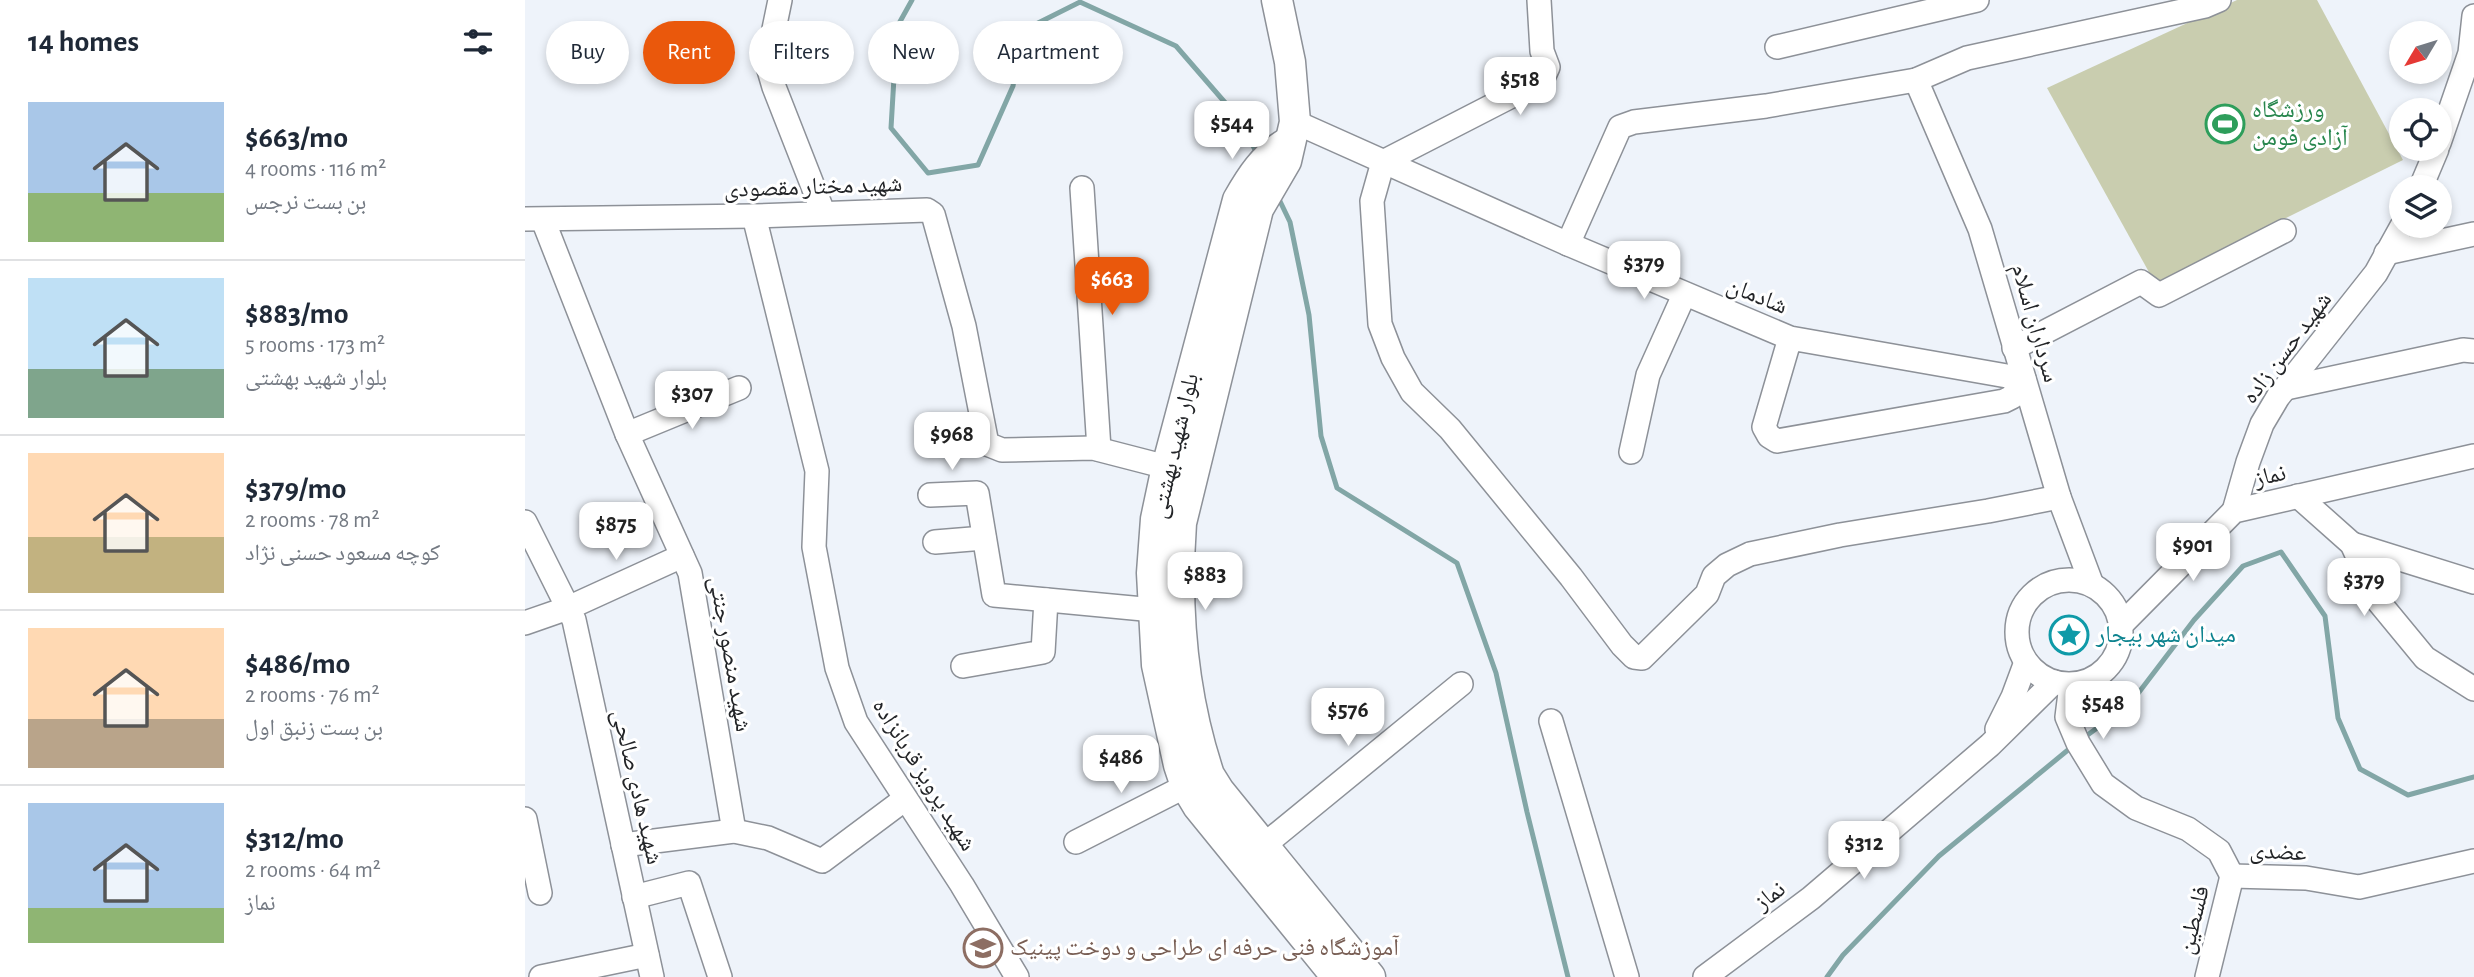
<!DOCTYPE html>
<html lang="en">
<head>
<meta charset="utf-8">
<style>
  :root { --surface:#fff; --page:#f6f6f7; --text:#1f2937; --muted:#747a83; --line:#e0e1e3; --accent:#ea580c }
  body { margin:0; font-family:"Alegreya Sans","Noto Naskh Arabic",sans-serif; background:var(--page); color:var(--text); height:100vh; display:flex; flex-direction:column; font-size:26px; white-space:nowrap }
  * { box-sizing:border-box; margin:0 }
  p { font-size:23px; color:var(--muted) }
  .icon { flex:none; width:38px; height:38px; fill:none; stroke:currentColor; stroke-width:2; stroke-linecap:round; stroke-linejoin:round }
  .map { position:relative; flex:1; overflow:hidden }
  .panel { display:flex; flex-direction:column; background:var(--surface); width:525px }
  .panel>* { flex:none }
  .banner { position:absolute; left:21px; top:21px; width:665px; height:63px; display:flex; gap:14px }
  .needle { width:46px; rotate:232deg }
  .controls { position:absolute; left:1864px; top:21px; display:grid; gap:14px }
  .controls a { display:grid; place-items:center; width:63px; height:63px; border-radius:50%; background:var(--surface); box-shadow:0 4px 10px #0003; font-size:35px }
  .price { position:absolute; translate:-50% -60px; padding:0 16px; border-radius:14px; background:#fff; color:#222; font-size:23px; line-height:46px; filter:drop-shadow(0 2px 4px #0008) }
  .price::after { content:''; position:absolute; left:50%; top:42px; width:21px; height:16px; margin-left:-10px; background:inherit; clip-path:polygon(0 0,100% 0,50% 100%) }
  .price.selected { background:var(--accent); color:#fff }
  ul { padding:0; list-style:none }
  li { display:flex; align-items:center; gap:21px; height:175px; padding:0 28px }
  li+li { border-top:2px solid var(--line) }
  li span { display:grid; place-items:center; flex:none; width:196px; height:140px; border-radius:0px; color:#555 }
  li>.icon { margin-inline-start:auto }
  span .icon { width:84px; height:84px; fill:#fffc; stroke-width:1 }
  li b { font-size:30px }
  h2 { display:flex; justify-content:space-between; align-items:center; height:84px; padding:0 28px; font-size:30px }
  .tag { padding:0 24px; border-radius:32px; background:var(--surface); box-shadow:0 4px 10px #0003; font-size:24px; line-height:63px }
  .tag.selected { background:var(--accent); color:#fff }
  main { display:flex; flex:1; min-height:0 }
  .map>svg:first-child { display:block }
</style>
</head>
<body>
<main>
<section class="panel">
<h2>14 homes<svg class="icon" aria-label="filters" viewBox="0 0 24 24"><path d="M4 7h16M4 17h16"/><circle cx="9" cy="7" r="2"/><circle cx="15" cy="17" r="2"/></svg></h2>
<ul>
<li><span style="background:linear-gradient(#a9c7e8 65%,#8fb573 0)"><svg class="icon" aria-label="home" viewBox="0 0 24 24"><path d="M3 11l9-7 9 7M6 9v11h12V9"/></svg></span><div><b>$663/mo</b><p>4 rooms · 116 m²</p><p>بن بست نرجس</p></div></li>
<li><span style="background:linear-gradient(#bfe0f5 65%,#7fa58c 0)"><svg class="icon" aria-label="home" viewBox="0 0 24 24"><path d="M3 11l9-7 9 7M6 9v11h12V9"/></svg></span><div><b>$883/mo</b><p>5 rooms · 173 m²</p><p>بلوار شهید بهشتی</p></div></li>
<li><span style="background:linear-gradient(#ffd9b3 60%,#c2b280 0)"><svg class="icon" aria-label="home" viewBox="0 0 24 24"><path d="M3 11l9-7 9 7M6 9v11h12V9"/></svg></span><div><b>$379/mo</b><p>2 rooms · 78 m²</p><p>کوچه مسعود حسنی نژاد</p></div></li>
<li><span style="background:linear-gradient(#ffd9b3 65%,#b9a48a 0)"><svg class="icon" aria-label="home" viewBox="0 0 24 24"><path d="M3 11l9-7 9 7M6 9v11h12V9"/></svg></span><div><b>$486/mo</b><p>2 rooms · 76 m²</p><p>بن بست زنبق اول</p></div></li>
<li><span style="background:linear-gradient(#a9c7e8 75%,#8fb573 0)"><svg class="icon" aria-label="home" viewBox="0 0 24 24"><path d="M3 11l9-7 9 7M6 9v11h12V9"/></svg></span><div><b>$312/mo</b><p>2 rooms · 64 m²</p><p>نماز</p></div></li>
</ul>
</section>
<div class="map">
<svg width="1949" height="977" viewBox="0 0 1949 977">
  <rect width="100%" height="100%" fill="#eef3fa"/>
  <!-- green -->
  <path fill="#c9cdaf" d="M1712,0H1792L1878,160L1630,283L1522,88Z"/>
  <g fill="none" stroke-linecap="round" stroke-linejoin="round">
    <!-- stream -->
    <g stroke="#82a6a6" stroke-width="5">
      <path d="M387,0L372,27L366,128L403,173L453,165L488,86L497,31L555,2L651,46L716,121L732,154"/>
      <path d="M752,195L765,222L784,315L796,436L812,488L932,563L971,673L1002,812L1043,977"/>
      <path d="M1557,739L1605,704L1669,620L1718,566L1756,552L1800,616L1813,718L1835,769L1883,795L1949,777"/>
      <path d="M1302,977L1318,955L1414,856L1549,745"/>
    </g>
    <defs>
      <g id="minor">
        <path d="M255,0L242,63L249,87L298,212"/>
        <path d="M1014,0L1017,51L1023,67L1018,78L1000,89L858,162L847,201L855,324L868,358L887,392L925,429L1046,577L1097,645L1109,657L1117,658L1182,594L1189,576L1202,565L1225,554L1315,535L1463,511L1534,497"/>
        <path d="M1252,47L1452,0"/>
        <path d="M1391,80L1455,229L1534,497L1567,585"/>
        <path d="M770,122L1043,244L1265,338L1499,379L1487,397L1479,401L1252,441L1244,436L1239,427L1265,338"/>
        <path d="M1914,143L1945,53L1949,16"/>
        <path d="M1896,187L1912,149"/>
        <path d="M557,188L574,449"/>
        <path d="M229,216L292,471L289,547L312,668L331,722L437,885L492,977"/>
        <path d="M0,219L229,216L402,210L408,214L439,326L462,444L477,450L568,448L657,471"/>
        <path d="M18,220L102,434L165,573L209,831"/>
        <path d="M1043,244L1095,127L1109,122L1241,106L1391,80L1442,58L1680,6L1694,0"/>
        <path d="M1861,253L1949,234"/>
        <path d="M1489,348L1616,282L1634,295L1759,231"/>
        <path d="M1761,388L1938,350L1949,351"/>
        <path d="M102,434L214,388"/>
        <path d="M1106,452L1123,375L1159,295"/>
        <path d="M405,495L452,493L469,595L629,610"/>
        <path d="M1773,496L1827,544L1853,601L1900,658L1949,689"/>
        <path d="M1709,511L1723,462L1737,424L1753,397L1851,273L1877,226"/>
        <path d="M0,522L49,620L127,977"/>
        <path d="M410,542L459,538"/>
        <path d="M1827,544L1949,582"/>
        <circle cx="1544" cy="632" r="52"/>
        <path d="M0,623L43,608L157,556"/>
        <path d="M1596,625L1709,511L1949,456"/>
        <path d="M438,666L518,652L521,600"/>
        <path d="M1546,685L1542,717L1553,743L1578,784L1611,808L1663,829L1694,851L1707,876"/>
        <path d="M1026,721L1102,977"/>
        <path d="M1472,729L1488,697L1501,662"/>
        <path d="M0,819L15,893"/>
        <path d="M551,842L661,786"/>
        <path d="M98,845L209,831L243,838L297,861L380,799"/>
        <path d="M738,846L936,684"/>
        <path d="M1707,876L1781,878L1834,887L1949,861"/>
        <path d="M109,897L164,883L195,977"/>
        <path d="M16,977L122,955"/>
        <path d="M1180,977L1286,898L1465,745L1529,682"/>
        <path d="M1682,977L1707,876"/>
      </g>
      <g id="major">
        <path d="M752,0L765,62L770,122L761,161L733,209L656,523C650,608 657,694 684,775L694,791L845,977"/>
        <path d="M762,143C739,157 726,177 713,200L642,467L631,519L627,573L632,665L654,765L661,786L673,806L812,977"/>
      </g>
    </defs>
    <!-- minor casing -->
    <use href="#minor" stroke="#8d9198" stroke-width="26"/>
    <!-- major casing -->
    <use href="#major" stroke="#8d9198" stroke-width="33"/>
    <!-- minor -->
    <use href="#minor" stroke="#fff" stroke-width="23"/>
    <!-- major -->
    <use href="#major" stroke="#fff" stroke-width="30"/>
  </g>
  <!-- icons -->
  <defs>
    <symbol id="stadium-ring" viewBox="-11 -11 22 22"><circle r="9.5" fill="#fff" stroke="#2e9e5b" stroke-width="1.5"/><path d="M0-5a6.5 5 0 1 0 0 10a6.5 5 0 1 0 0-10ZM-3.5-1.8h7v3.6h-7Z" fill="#2e9e5b"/></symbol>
    <symbol id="sight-ring" viewBox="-11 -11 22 22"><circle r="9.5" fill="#fff" stroke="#0f9aa8" stroke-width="1.5"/><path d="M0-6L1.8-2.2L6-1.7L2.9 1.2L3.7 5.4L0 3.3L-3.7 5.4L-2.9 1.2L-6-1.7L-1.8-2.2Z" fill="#0f9aa8"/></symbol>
    <symbol id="school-ring" viewBox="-11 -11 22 22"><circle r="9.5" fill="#fff" stroke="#8d6e63" stroke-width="1.5"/><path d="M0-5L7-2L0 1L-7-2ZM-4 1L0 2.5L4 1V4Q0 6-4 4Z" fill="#8d6e63"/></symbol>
  </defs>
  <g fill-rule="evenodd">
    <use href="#stadium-ring" x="1678" y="102" width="44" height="44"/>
    <use href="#sight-ring" x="1522" y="613" width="44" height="44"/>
    <use href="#school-ring" x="436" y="926" width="44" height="44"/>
  </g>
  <g text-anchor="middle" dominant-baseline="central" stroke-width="6" stroke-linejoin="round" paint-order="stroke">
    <!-- leisure labels -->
    <g font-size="24" fill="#27864d" stroke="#fff" text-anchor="start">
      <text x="1727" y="110">ورزشگاه<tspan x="1727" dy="28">آزادی فومن</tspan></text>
    </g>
    <!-- street labels -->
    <g font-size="24" fill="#232528" stroke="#fff">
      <text transform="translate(288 187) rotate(-2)">شهید مختار مقصودی</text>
      <text transform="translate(1232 296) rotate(22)">شادمان</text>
      <text transform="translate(1510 323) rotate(74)">سرداران اسلام</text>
      <text transform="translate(1762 348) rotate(-53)">شهید حسن زاده</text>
      <text transform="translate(650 446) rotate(-77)">بلوار شهید بهشتی</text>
      <text transform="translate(1745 476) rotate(-13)">نماز</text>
      <text transform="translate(205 654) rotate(80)">شهید منصور جنتی</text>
      <text transform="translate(399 775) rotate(58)">شهید پرویز قربانزاده</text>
      <text transform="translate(112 787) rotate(77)">شهید هادی صالحی</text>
      <text transform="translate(1753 852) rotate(3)">عضدی</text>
      <text transform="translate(1245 896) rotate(-37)">نماز</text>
      <text transform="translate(1669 920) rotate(-76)">فلسطین</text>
    </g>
    <!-- culture labels -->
    <g font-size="24" fill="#0d838f" stroke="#fff" text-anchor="start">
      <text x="1571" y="635">میدان شهر بیجار</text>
    </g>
    <!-- education labels -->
    <g font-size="24" fill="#785e54" stroke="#fff" text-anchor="start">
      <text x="485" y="948">آموزشگاه فنی حرفه ای طراحی و دوخت پینیک</text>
    </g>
  </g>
</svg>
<div class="controls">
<a><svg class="needle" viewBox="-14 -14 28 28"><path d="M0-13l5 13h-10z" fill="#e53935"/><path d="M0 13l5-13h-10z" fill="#747a83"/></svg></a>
<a><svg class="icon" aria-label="locate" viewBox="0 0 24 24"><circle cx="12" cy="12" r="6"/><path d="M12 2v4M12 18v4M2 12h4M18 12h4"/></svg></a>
<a><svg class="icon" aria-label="layers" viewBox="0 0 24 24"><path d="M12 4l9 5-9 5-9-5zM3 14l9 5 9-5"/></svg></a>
</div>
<b class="price" style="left:995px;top:117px">$518</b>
<b class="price" style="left:707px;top:161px">$544</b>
<b class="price" style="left:1119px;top:301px">$379</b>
<b class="price selected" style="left:587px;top:317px">$663</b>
<b class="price" style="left:167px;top:431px">$307</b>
<b class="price" style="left:427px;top:472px">$968</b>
<b class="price" style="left:91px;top:562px">$875</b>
<b class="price" style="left:1668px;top:583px">$901</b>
<b class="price" style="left:680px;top:612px">$883</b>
<b class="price" style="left:1839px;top:618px">$379</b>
<b class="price" style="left:1578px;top:741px">$548</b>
<b class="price" style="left:823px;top:748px">$576</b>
<b class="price" style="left:596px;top:795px">$486</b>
<b class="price" style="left:1339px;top:881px">$312</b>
<div class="banner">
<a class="tag">Buy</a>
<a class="tag selected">Rent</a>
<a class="tag">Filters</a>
<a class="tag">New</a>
<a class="tag">Apartment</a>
</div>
</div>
</main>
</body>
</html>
